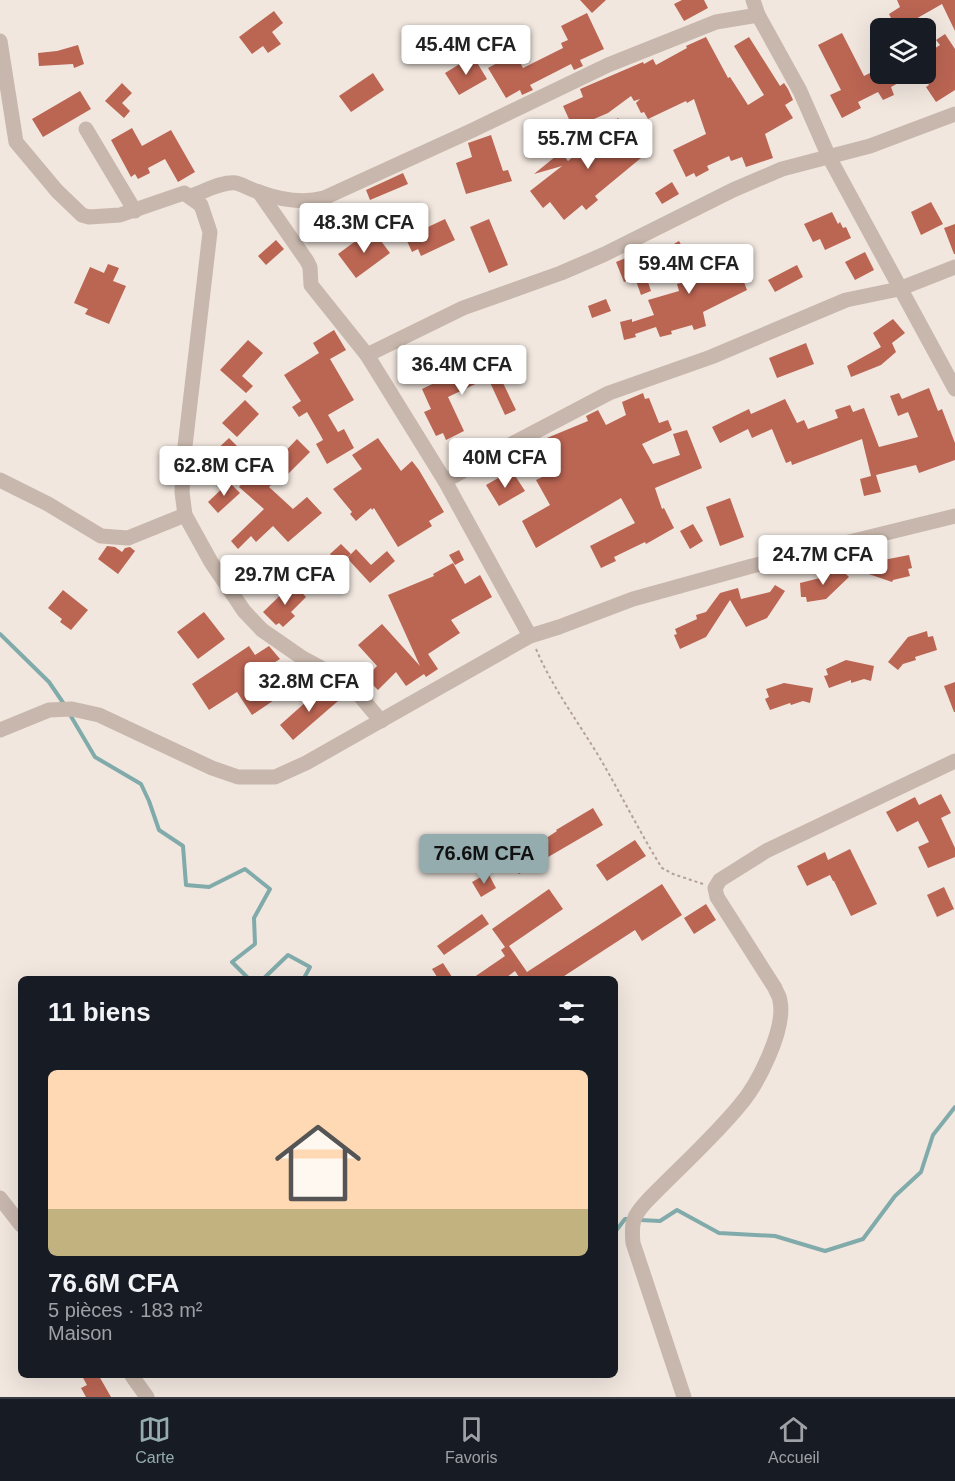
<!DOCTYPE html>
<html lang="fr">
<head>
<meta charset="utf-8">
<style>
  :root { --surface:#171b24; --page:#242831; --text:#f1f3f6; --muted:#9ea1a6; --line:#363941; --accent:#94acae }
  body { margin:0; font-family:Helvetica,sans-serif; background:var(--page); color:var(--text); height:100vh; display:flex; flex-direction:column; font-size:22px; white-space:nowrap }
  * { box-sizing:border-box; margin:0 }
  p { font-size:20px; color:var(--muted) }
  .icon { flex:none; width:33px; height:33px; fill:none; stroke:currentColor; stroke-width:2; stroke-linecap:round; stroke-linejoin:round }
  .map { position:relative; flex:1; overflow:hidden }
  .panel { position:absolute; left:18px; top:976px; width:600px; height:402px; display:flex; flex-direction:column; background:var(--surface); border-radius:9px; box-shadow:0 6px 24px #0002 }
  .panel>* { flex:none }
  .fabs { position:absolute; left:870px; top:18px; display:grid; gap:12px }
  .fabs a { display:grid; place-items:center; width:66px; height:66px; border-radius:9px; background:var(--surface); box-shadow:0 6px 24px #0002; font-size:30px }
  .price { position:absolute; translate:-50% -51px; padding:0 14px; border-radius:6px; background:#fff; color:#222; font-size:20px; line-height:39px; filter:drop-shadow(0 2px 3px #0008) }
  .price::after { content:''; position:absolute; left:50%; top:36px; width:18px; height:14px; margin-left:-9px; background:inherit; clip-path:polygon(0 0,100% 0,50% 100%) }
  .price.on { background:var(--accent); color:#111 }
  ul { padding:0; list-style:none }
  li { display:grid; align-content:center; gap:12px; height:318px; padding:0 30px }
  li span { display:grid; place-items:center; height:186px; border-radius:9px; color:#555 }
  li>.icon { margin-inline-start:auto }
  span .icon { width:108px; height:108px; fill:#fffc; stroke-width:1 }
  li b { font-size:26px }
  h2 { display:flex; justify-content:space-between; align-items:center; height:72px; padding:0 30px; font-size:26px }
  .tabs { display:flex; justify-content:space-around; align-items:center; height:84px; border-top:2px solid var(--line); background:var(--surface); font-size:16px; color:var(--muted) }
  .tabs a { display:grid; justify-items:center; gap:3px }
  .tabs .on { color:var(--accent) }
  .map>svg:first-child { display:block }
</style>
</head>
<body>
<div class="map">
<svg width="955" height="1397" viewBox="0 0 955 1397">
  <rect width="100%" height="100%" fill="#f1e7df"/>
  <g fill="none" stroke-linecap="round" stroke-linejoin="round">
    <!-- stream -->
    <g stroke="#81abaa" stroke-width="4">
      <path d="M0,634L49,682L64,704"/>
      <path d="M69,713L95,757L141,784L149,801L159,830L183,846L186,885L209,887L245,869L270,889L254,918L255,944L232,962L250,980"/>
      <path d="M262,980L288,955L310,967L303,980"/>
      <path d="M640,1220L660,1221L677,1210L719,1233L775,1236L825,1251L863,1239L895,1196L921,1172L933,1135L955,1107"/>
      <path d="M615,1232L625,1219H629"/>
    </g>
  </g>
  <!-- building -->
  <g fill="#bb6553">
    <path d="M580,0H606L592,13Z"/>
    <path d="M682,0H704L708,8L684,21L674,4Z"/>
    <path d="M897,0H955V31L942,4L900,28H896L889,14L900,7Z"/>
    <path d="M274,11L283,23L272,32L281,44L268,53L263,46L252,54L239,37Z"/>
    <path d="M587,13L604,49L580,60L583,66L574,70L571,64L530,85L533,90L522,95L520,90L506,98L488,68L499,62L491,49L512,35L521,48L514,52L523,68L563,48L561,43L568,40L561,26Z"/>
    <path d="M842,33L864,76L880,68V74H899L902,81L891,87L894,95L883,100L878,92L858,102L861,108L842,118L830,95L841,90L818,45Z"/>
    <path d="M945,34L955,49V90L936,102L926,87L929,85L921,74H926V54L940,45L936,40Z"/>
    <path d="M706,37L728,78L730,77L748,105L764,95L734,46L749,37L780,86L784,83L788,89L793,100L785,105L793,118L765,134L773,158L746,167L742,157L731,161L729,156L707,166L709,170L696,177L694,173L686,177L673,150L706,134L694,99L687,103L686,101L648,119L644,112L641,113L636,103L640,99L634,101L631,96L608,113L573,128L563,106L583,97L580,89L643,62L644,64L653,59L656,65L687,48L686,46Z"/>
    <path d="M78,45L84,64L74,68L73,64L39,66L38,53L57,51Z"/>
    <path d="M473,56L487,79L459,95L445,73Z"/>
    <path d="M373,73L384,90L351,112L339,96Z"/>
    <path d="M122,83L132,93L122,103L130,111L124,118L105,101Z"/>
    <path d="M80,91L91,109L43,137L32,119Z"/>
    <path d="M618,118L647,153L595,196L598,200L586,210L582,205L564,220L550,202L543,208L530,191L562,166L534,174L561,152L568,161Z"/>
    <path d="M132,128L142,146L171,130L195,172L178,182L165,159L148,168L150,173L138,179L135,174L131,177L111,140Z"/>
    <path d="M491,135L503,171L508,170L512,181L466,194L456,163L472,157L468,143Z"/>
    <path d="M403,173L408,184L370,200L366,190Z"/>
    <path d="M672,182L679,194L662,204L655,193Z"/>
    <path d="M931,202L943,224L921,235L911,212Z"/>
    <path d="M832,212L838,224L840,222L843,228L846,227L851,238L825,250L820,239L813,242L804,224Z"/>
    <path d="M445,219L455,240L421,256L418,249L412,252L407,241L415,238L413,234Z"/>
    <path d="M489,219L508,265L489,273L470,227Z"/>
    <path d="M955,224V254H954L944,228Z"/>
    <path d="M372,229L390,253L356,278L338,254Z"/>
    <path d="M276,240L284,249L266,265L258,256Z"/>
    <path d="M679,241L698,275L734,256L747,290L703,312L706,326L694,330L692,325L671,331L672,334L660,337L656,327L635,334L636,337L624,340L620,322L632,319V322L654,315L648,300L679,291L677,284L680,283L662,251Z"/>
    <path d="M865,252L874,270L855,280L845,262Z"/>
    <path d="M633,255L640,272L644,270L651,291L641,295L635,278L624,282L616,262Z"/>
    <path d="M108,264L119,268L113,281L126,286L109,324L85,314L88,309L74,303L90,267L104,273Z"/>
    <path d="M797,265L803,277L775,292L768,280Z"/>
    <path d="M606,299L611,311L592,318L588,306Z"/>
    <path d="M893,319L905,333L892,343L896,352L881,365L851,377L847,366L881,347L873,333Z"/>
    <path d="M334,330L346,350L330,359L354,400L328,415L338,432L344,429L354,448L327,464L316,444L323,440L321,436L307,412L299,417L292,407L301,401L284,375L319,353L313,343Z"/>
    <path d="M248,340L263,353L242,376L253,386L246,393L220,370Z"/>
    <path d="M806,343L814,364L777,378L769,358Z"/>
    <path d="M490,356L516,410L505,415L488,378L448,397L464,431L446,440L443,433L436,436L424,412L431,409L422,389Z"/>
    <path d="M929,388L938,411L942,409L955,443V460L919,473L916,465L876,475L881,492L864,496L860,479L871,476L862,439L792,465L791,461L786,463L772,429L752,438L748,429L720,443L712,427L749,409L751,414L785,399L797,423L804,420L808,429L838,418L835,410L850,405L853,412L864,408L879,447L918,437L908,412L898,416L890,396L899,393L902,399Z"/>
    <path d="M643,393L645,399L649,398L659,423L668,420L672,430L642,444L653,464L680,455L673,434L687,430L702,468L655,488L662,509L664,508L674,528L646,544L645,542L614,557L616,561L601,568L590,546L635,523L621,498L536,548L522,521L550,505L536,480L555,471L542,440L588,421L586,416L598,410L606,425L626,415L622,402Z"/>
    <path d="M245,400L259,414L237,437L222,423Z"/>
    <path d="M229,438L241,450L224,468L211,455Z"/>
    <path d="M378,438L401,471L412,461L419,470L444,512L429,521L432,526L398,547L374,508L372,510L371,508L356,521L350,514L352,512L333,489L362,469L352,455Z"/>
    <path d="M297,439L310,452L286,476L283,473L269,487L293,509L307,497L322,513L288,542L273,526L256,542L251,536L238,549L231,541L264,509L239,487L253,472L255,474L269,458L274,463Z"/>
    <path d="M514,474L525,491L499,506L486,485L500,477L503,481Z"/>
    <path d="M229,482L240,493L218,513L208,502Z"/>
    <path d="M730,498L744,537L720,546L706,507Z"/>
    <path d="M693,524L703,541L690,549L680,531Z"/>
    <path d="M341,544L351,554L339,565L330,554Z"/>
    <path d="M107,546L115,547L122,552L125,548L130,547L135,551L118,574L98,559Z"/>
    <path d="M356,549L371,565L387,551L395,561L370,583L347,558Z"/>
    <path d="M459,550L464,560L455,565L449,555Z"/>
    <path d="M909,555L912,568L908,569L910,576L893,580L892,582L863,572L867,559L873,562Z"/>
    <path d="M453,563L465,584L480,575L492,597L451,620L460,633L428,654L438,669L426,677L424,674L406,686L396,672L378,690L368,680L371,677L368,675L377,666L358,645L382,624L420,666L388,595L434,576L433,574Z"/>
    <path d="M839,567L849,577L826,599L807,602L806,597H801L800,583L820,578V574L832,573Z"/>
    <path d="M293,583L306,597L291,612L295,616L283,627L279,623L276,625L263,612Z"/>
    <path d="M775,585L785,591L767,618L746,627L730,600L706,637L680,649L674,635L677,634L675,629L697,619L696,615L706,612L720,593L738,588L741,599L770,592Z"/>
    <path d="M63,590L88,610L71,630L60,622L62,619L48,608Z"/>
    <path d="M204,612L225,639L198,659L177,632Z"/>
    <path d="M927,631L928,637L933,636L937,650L915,657L916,660L903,664L898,670L888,662L908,637Z"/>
    <path d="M249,646L255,655L269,646L280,659L260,672L277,698L252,715L237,692L209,710L192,684Z"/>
    <path d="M846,660L874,666L871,681L864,679L851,683V680L829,688L824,676L828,675L826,669Z"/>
    <path d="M955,682V712H954L944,686Z"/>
    <path d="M784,683L813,688L810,703L803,701L791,705L790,703L770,710L765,699L769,697L766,689Z"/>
    <path d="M325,685L338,701L293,740L280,725Z"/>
    <path d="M941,794L951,813L941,818L955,848V857L928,868L918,847L929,842L918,821L897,832L886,812L915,797L919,805Z"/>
    <path d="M593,808L603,825L519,874L511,861L557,831L556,830Z"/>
    <path d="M635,840L646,856L607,881L596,865Z"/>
    <path d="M850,849L877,904L851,916L834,881H833L830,875L807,886L797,866L825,852L828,860Z"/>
    <path d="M488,873L496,888L481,897L472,882Z"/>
    <path d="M662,884L682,915L642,941L635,930L558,980H514L519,977L515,971L503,980H470L505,956L501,950L505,947L492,929L549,889L563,909L509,946L527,972Z"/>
    <path d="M944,887L954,909L937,917L927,895Z"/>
    <path d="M706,904L716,920L694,934L684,918Z"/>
    <path d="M482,914L489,924L444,955L437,946Z"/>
    <path d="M443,963L454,980H439L432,969Z"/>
    <path d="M82,1376H99L111,1397H86L81,1388L87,1385Z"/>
  </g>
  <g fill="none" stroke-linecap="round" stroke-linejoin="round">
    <!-- path -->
    <path stroke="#b4a196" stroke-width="2" stroke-dasharray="3 3" stroke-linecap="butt" d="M536,649C553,689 579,723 601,760C622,796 640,833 662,868L673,874L703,884"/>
    <!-- minor -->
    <g stroke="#c8b7ac" stroke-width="15">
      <path d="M753,0L758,15L800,91L829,157L955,389"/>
      <path d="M0,41L16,142L57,191L82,215L89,217L120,215L184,193L201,205L210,232L184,455L182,492L185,515L211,562L244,611L262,630L301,657L349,683L381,721"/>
      <path d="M86,129L135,211"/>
      <path d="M259,192L307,261L310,267L311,285L367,355L445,481L530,636"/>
      <path d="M191,196C204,192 222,181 236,183C244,185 251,190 259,192C281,200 302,204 324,198L473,130L608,65L716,22L758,15"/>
      <path d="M367,355L463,308L561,273L605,254L733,190L782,169L870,146L955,114"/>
      <path d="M0,480L48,504L101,536L128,538L185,515"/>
      <path d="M445,481L506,447L609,393L711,357L846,300L899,289L955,267"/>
      <path d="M0,730L49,710L72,709L99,715L212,768L238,777H275L306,763L530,636L559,627L633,599L752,566L955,516"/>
      <path d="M0,1198L21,1225"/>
      <path d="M132,1376L147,1397"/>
      <path d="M684,1397L633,1243C631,1222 633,1216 647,1201C678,1169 712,1139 740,1105C758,1084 786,1029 780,1001C780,996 776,992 775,988L717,897L715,888L720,880L766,851L955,761"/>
    </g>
  </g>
</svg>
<div class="fabs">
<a><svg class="icon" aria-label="layers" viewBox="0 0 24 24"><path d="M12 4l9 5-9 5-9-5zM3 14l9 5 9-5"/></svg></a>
</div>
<b class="price" style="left:466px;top:76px">45.4M CFA</b>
<b class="price" style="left:588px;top:170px">55.7M CFA</b>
<b class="price" style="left:364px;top:254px">48.3M CFA</b>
<b class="price" style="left:689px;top:295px">59.4M CFA</b>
<b class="price" style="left:462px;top:396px">36.4M CFA</b>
<b class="price" style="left:505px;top:489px">40M CFA</b>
<b class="price" style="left:224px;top:497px">62.8M CFA</b>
<b class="price" style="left:823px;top:586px">24.7M CFA</b>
<b class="price" style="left:285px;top:606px">29.7M CFA</b>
<b class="price" style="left:309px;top:713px">32.8M CFA</b>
<b class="price on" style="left:484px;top:885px">76.6M CFA</b>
<section class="panel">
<h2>11 biens<svg class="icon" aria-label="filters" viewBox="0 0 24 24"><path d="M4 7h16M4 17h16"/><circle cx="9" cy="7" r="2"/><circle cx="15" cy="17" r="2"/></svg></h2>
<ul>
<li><span style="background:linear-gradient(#ffd9b3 75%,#c2b280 0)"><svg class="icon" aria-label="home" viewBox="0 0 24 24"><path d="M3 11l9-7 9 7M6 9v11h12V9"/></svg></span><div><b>76.6M CFA</b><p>5 pièces · 183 m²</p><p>Maison</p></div></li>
</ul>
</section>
</div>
<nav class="tabs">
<a class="on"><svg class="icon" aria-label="map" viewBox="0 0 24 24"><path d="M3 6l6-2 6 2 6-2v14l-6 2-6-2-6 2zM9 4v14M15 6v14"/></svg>Carte</a>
<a><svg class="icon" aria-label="saved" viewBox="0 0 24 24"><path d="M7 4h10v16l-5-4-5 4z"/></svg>Favoris</a>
<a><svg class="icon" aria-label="home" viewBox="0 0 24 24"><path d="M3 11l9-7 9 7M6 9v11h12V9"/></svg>Accueil</a>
</nav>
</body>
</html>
